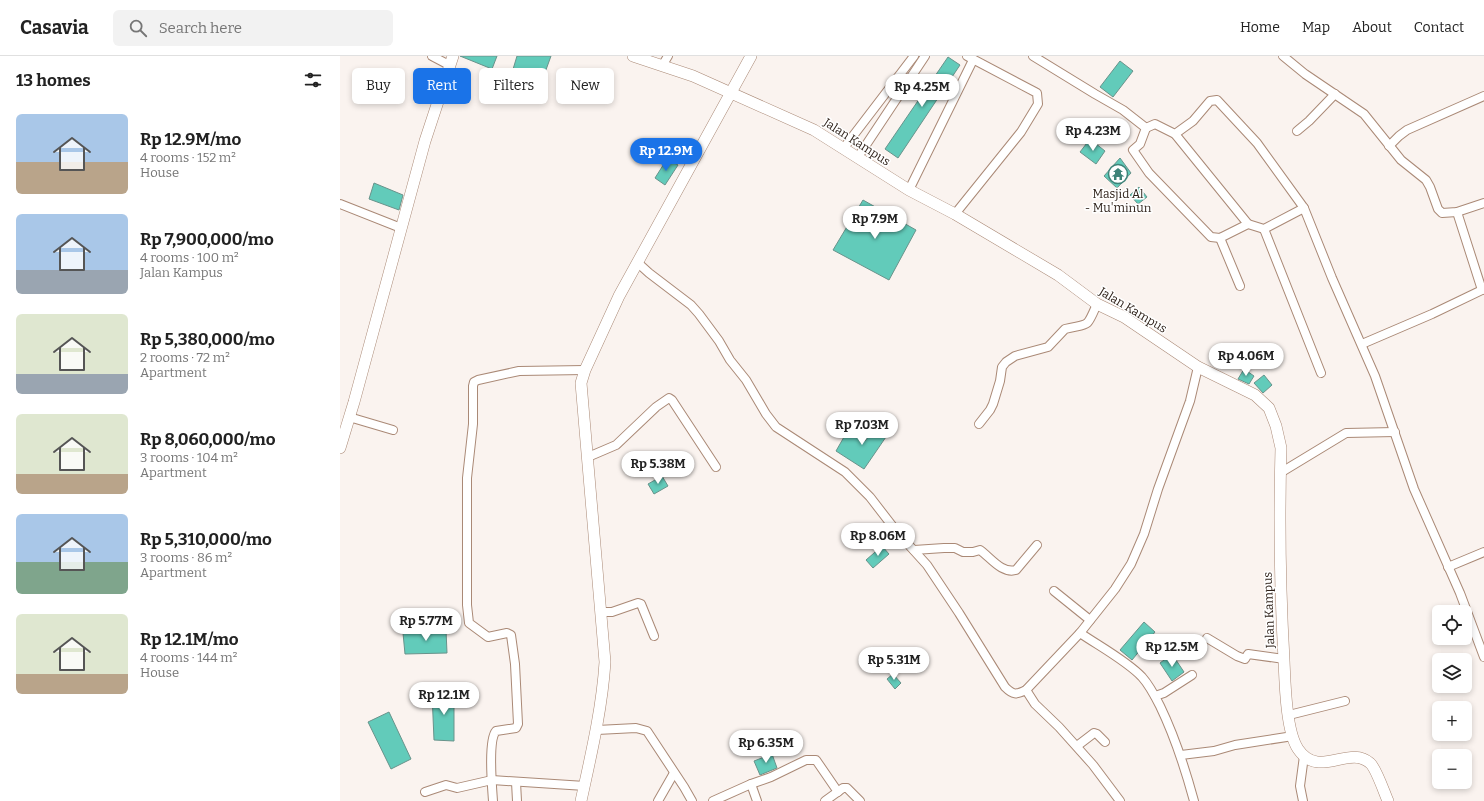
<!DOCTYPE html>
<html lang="en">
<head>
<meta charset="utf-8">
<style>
  :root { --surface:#fff; --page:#f2f2f2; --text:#222; --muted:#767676; --line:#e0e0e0; --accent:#1a73e8 }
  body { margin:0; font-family:Bitter,serif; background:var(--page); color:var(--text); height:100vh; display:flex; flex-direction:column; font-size:15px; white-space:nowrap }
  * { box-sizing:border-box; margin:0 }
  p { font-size:13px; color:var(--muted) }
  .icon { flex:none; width:22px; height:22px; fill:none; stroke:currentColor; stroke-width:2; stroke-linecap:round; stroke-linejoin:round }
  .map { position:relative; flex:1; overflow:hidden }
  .drawer { display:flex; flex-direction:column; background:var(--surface); width:340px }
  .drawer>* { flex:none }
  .banner { position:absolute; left:12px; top:12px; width:380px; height:36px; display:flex; gap:8px }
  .buttons { position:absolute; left:1092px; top:549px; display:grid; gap:8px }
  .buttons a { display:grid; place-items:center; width:40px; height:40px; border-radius:6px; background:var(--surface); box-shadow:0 2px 6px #0003; font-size:20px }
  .price { position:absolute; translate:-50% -34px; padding:0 9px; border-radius:14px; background:#fff; color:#222; font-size:13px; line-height:26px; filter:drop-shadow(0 1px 2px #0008) }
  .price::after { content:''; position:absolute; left:50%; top:24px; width:12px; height:9px; margin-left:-6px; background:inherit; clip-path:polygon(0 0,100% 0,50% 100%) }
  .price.selected { background:var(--accent); color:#fff }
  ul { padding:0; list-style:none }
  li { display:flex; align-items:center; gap:12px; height:100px; padding:0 16px }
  li span { display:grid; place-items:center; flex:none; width:112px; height:80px; border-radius:6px; color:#555 }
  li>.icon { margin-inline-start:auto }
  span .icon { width:48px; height:48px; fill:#fffc; stroke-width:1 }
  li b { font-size:17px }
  h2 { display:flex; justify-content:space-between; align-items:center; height:48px; padding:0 16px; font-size:17px }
  .chip { padding:0 14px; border-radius:6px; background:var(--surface); box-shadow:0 2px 6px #0003; font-size:14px; line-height:36px }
  .chip.selected { background:var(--accent); color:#fff }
  header { display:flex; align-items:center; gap:24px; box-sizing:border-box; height:56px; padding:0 20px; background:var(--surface); border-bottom:1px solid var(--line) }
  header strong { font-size:19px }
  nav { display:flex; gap:22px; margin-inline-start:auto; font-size:14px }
  .search { width:280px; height:36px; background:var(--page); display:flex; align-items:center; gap:10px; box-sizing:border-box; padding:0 14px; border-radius:6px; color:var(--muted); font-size:15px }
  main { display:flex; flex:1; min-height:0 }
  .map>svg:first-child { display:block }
</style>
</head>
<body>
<header>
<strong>Casavia</strong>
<div class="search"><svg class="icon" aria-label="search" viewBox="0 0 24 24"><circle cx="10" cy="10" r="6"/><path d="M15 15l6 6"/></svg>Search here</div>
<nav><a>Home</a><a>Map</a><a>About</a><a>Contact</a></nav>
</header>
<main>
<section class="drawer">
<h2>13 homes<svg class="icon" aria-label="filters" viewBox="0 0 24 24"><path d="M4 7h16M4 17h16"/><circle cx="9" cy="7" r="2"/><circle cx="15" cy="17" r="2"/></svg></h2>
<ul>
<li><span style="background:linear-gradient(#a9c7e8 60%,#b9a48a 0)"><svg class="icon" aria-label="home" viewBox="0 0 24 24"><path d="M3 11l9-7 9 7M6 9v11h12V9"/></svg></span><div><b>Rp 12.9M/mo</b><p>4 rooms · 152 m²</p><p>House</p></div></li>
<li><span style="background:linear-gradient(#a9c7e8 70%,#9aa5b1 0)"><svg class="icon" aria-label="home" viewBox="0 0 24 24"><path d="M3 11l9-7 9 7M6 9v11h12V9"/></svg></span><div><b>Rp 7,900,000/mo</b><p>4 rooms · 100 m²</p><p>Jalan Kampus</p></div></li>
<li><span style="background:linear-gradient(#dfe7d0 75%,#9aa5b1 0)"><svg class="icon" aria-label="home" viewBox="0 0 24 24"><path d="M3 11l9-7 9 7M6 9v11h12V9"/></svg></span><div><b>Rp 5,380,000/mo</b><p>2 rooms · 72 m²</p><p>Apartment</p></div></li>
<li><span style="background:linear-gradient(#dfe7d0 75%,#b9a48a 0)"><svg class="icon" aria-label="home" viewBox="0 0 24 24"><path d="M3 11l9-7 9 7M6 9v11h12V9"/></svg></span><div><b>Rp 8,060,000/mo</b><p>3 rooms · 104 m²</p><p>Apartment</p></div></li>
<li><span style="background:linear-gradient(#a9c7e8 60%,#7fa58c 0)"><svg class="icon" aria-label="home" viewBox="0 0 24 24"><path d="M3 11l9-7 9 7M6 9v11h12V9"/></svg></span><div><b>Rp 5,310,000/mo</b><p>3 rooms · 86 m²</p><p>Apartment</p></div></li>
<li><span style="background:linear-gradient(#dfe7d0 75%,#b9a48a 0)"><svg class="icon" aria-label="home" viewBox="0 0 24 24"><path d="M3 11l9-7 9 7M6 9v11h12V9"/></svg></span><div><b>Rp 12.1M/mo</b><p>4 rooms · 144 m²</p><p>House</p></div></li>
</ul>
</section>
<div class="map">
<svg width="1144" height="745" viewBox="0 0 1144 745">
  <rect width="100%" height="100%" fill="#faf3ef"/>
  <!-- building -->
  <g fill="#62cbba" stroke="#68938b">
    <path d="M120,0H157L152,13Z"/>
    <path d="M177,0H211L199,33L171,20Z"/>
    <path d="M608,1L620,9L558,102L545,93Z"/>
    <path d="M780,5L793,15L773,41L760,31Z"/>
    <path d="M750,83L765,95L756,108L740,96Z"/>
    <path d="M780,102L791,117L777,132L764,120Z"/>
    <path d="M327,103L338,109L325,129L315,122Z"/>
    <path d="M34,127L63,139L59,154L29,143Z"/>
    <path d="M799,131L807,141L798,148L790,139Z"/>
    <path d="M523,144L576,174L549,224L493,194Z"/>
    <path d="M904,313L914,320L909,328L898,323Z"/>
    <path d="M924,319L932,329L923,337L914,327Z"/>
    <path d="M537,368L548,378L524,413L496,395L508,374L525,385Z"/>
    <path d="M322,420L328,430L314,438L308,428Z"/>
    <path d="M542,490L549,498L533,512L526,504Z"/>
    <path d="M804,566L815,576L792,604L780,594Z"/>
    <path d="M106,574L107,597L65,598L63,577Z"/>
    <path d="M832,598L844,616L832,625L820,607Z"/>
    <path d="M553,618L561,627L555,633L547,623Z"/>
    <path d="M114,636V685L94,684L92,637Z"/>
    <path d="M49,656L71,703L51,713L28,666Z"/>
    <path d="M432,698L437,712L420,719L414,705Z"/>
  </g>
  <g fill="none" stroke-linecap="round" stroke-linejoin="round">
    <defs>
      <g id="street">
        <path d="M92,0L109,9"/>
        <path d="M693,0L755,38L783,54L806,72L800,88L793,94L809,117L871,181L880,182L908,168L924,173L964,152L992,222L1035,320L1074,433L1120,537L1144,601"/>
        <path d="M943,0L965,18L1024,58L1061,104L1086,124L1090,131L1098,153L1102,157L1117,156L1144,147"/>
        <path d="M322,10L328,0"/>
        <path d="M806,72L815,68L835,78L853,65L870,45L877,44L917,87L964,152"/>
        <path d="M957,75L969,65L995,38"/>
        <path d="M835,78L908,168"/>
        <path d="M1049,90L1059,80L1067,74L1144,40"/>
        <path d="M503,93L574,0"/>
        <path d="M518,101L585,0"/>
        <path d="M569,134L633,4"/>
        <path d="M0,148L61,172"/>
        <path d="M1117,156L1142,234"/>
        <path d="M615,158L681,76L698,48L697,37L627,0"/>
        <path d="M924,173L981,317"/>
        <path d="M880,182L900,230"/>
        <path d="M298,207L309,217L351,249L359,258L379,285L390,304L406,324L426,358L436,371L505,416L530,441L557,476L587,509L619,557L665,631C673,639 676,639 686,634L740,577L775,533L791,508L804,478L818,433L850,345L858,311"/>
        <path d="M1022,288L1092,258L1144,233"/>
        <path d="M9,361L53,374"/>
        <path d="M639,368L650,354L653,348L660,325L662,311L666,306L675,300L708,291L725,273C750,267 746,273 757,248"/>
        <path d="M248,401L276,389L316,351L329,342L332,344L376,411"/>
        <path d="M940,417L1006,377L1055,376"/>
        <path d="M574,494L604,492H615L623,496H633L640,494C651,502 662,518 676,514L697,489"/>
        <path d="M1108,511L1144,496"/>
        <path d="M714,535L750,564"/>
        <path d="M262,556H272L298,547L301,548L314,580"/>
        <path d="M740,577C759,590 787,605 802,621C810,630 815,640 820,650C835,681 845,712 854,745"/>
        <path d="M867,582L897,600L905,603L908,598L944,603"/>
        <path d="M686,634L695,648L719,671L753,709L780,745"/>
        <path d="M815,640L824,637L852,619"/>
        <path d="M949,659L1005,645"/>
        <path d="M257,674L296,672L307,675L344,731L352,745"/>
        <path d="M737,690L754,677L757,678L765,686"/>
        <path d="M841,699L874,695L895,689L953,680"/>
        <path d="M176,726L177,745"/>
        <path d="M411,728L417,745"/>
        <path d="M85,736L106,729L117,732L152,724L245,730"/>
        <path d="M153,745C152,731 148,684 156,675L176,672L178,668L175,608L171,579L167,577L148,581L129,567L127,549V422L133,368V330L134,326L138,324L179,315L245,314"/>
        <path d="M318,745L334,717"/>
        <path d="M373,745L411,728L431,721L466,704H476L498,736"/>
        <path d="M485,745L503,732H507L520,745"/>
        <path d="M963,745L960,730L964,700"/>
      </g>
      <g id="secondary">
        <path d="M293,0L353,20L474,74L569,134L615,158L718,219L757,248L784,261L858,311L915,339L929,352L936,370L941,392C939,463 940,534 944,604C945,627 946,675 958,693C979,724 1009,688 1030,707C1036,712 1044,736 1048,745"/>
        <path d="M0,392L14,346L85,85L113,0"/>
        <path d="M241,745C251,699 262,653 265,606L241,327L245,314L279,240L411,0"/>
      </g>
    </defs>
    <!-- street casing -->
    <use href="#street" stroke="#aa8976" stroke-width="10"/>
    <!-- secondary casing -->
    <use href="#secondary" stroke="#aa8976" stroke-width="12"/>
    <!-- street -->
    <use href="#street" stroke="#fff" stroke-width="8"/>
    <!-- secondary -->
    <use href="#secondary" stroke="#fff" stroke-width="11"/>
  </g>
  <!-- icons -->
  <defs>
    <symbol id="temple-ring" viewBox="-11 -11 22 22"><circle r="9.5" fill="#fff" stroke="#3e8378" stroke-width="1.5"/><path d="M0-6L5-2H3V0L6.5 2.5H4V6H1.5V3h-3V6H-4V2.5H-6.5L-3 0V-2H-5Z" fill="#3e8378"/></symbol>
  </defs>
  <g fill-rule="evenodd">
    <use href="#temple-ring" x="767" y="107" width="22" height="22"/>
  </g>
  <g text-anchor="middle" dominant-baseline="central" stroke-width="3" stroke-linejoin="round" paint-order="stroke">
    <!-- street labels -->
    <g font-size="12" fill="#2d2018" stroke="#fff">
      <text transform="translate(517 86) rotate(33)">Jalan Kampus</text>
      <text transform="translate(793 254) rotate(31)">Jalan Kampus</text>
      <text transform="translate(929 554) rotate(-92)">Jalan Kampus</text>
    </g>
    <!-- poi labels -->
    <g font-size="12" fill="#2d2018" stroke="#fff">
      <text x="778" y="138">Masjid Al<tspan x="778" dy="14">- Mu'minun</tspan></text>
    </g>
  </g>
</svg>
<div class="buttons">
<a><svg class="icon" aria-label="locate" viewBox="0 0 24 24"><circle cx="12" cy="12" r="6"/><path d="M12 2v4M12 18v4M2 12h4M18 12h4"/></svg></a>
<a><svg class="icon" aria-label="layers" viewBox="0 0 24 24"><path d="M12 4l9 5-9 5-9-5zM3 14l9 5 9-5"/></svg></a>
<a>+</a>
<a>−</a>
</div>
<b class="price" style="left:582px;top:52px">Rp 4.25M</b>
<b class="price" style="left:753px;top:96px">Rp 4.23M</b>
<b class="price selected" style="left:326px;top:116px">Rp 12.9M</b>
<b class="price" style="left:535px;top:184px">Rp 7.9M</b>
<b class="price" style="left:906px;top:321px">Rp 4.06M</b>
<b class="price" style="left:522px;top:390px">Rp 7.03M</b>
<b class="price" style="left:318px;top:429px">Rp 5.38M</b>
<b class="price" style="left:538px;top:501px">Rp 8.06M</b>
<b class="price" style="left:86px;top:586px">Rp 5.77M</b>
<b class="price" style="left:832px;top:612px">Rp 12.5M</b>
<b class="price" style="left:554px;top:625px">Rp 5.31M</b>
<b class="price" style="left:104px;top:660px">Rp 12.1M</b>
<b class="price" style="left:426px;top:708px">Rp 6.35M</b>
<div class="banner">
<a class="chip">Buy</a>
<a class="chip selected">Rent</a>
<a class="chip">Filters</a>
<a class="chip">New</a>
</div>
</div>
</main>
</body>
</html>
